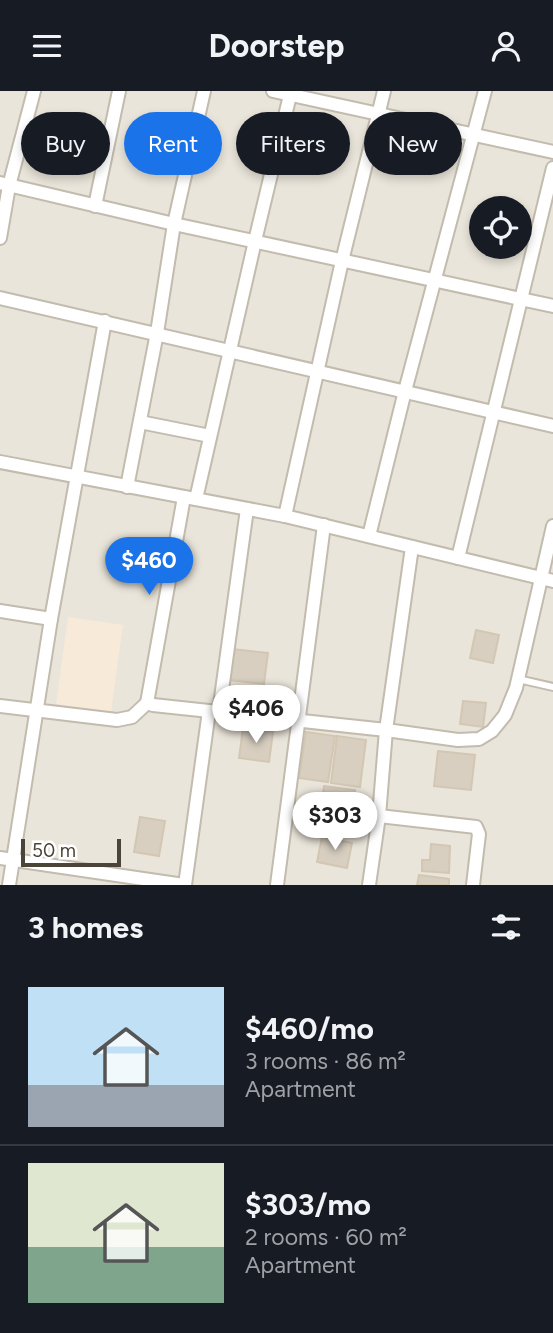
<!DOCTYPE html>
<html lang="en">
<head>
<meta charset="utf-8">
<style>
  :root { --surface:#171b24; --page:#242831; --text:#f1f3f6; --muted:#9ea1a6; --line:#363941; --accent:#1a73e8 }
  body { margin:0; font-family:Figtree,sans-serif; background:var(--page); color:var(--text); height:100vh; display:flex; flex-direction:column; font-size:26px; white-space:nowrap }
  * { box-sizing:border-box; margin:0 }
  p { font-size:23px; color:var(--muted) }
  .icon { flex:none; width:38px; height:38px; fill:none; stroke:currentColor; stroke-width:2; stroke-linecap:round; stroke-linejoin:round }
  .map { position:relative; height:794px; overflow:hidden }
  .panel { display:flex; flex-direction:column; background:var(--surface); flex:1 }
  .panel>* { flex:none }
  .hud { position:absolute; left:21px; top:21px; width:511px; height:63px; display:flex; gap:14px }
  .fabs { position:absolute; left:469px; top:105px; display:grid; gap:14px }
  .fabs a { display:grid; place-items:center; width:63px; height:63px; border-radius:50%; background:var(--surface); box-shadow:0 4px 10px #0003; font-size:35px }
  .scale { position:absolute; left:21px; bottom:18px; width:100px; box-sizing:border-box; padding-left:7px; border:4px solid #4b4439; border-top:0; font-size:19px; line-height:24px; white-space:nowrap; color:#4b4439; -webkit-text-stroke:5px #fff; paint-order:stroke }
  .price { position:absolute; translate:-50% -60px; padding:0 16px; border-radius:24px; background:#fff; color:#222; font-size:23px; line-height:46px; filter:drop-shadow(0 2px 4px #0008) }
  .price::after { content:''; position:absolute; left:50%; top:42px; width:21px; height:16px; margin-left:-10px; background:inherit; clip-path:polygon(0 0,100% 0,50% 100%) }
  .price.active { background:var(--accent); color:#fff }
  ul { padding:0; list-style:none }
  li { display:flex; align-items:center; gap:21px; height:175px; padding:0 28px }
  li+li { border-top:2px solid var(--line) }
  li span { display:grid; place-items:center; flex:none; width:196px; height:140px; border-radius:0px; color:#555 }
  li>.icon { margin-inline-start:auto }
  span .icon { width:84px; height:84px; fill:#fffc; stroke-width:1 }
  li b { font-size:30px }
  h2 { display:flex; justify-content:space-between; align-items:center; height:84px; padding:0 28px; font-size:30px }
  .pill { padding:0 24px; border-radius:32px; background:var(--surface); box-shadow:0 4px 10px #0003; font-size:24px; line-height:63px }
  .pill.active { background:var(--accent); color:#fff }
  header { display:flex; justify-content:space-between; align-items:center; height:91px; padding:0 28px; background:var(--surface); font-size:32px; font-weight:700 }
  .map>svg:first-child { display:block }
</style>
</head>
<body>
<header><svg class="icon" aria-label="menu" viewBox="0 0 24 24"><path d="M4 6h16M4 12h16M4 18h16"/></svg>Doorstep<svg class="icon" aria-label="person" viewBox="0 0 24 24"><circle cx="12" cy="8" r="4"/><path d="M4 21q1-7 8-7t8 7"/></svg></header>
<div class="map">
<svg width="553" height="794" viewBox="0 0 553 794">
  <rect width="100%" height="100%" fill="#f6f3ec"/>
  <!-- residential -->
  <path fill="#eae5da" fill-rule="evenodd" d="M0,0H553V794H0ZM481,117H520V156H481Z"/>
  <!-- commercial -->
  <path fill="#f7ead8" d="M68,526L123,534L111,621L56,613Z"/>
  <!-- building -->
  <g fill="#d8cfc1" stroke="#d3c7b4" stroke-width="2">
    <path d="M476,539L499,544L493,572L470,567Z"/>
    <path d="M232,558L268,562L264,593L229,589Z"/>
    <path d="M463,610L486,612L483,636L460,633Z"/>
    <path d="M243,637L273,641L269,671L239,667Z"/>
    <path d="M306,641L335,645L328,691L299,687Z"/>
    <path d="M337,645L366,649L360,696L331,692Z"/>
    <path d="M438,660L475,664L471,699L434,695Z"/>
    <path d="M324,695L355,699L353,714L322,710Z"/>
    <path d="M140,726L165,730L159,765L134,761Z"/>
    <path d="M322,746L352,752L347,777L317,771Z"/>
    <path d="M431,753L450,755L449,782L422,780V769H430Z"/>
    <path d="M419,784L449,788V794H417Z"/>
  </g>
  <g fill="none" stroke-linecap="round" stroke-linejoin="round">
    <defs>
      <path id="lane" d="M518,588L553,596"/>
      <g id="street">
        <path d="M273,0L553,61"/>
        <path d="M0,92L174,133L553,215"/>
        <path d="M95,115L119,0"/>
        <path d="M0,147L9,95L34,0"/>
        <path d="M0,207L553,335"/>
        <path d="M140,331L210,345"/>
        <path d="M0,371L285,425L553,490"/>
        <path d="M127,396L157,242L174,133L204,0"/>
        <path d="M196,408L255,150L291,0"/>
        <path d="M285,425L342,170L384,0"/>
        <path d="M369,445L405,300L485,0"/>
        <path d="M458,467L553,77"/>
        <path d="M0,520L51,528"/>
        <path d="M147,612L184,406"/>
        <path d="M0,615L117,629L132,626L147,612L153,614L386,639L458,649L479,648L492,640L505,624L516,597L553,435"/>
        <path d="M219,621L247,418"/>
        <path d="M379,725L476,736L479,743L473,794"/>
        <path d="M0,767L184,794"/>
        <path d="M9,794L51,528L105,230"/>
        <path d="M185,794L209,620"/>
        <path d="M277,794L324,434"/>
        <path d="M369,794L379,725L386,639L412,456"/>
      </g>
    </defs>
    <!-- lane casing -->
    <use href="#lane" stroke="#c2bbae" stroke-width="10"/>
    <!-- street casing -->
    <use href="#street" stroke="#c2bbae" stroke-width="16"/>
    <!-- lane -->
    <use href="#lane" stroke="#fff" stroke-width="6"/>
    <!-- street -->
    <use href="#street" stroke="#fff" stroke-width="12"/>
  </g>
</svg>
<div class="fabs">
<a><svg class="icon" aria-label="locate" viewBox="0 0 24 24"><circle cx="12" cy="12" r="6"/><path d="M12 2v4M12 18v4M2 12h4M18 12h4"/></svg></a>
</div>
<div class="scale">50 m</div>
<b class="price active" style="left:149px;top:506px">$460</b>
<b class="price" style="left:256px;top:654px">$406</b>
<b class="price" style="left:335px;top:761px">$303</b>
<div class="hud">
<a class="pill">Buy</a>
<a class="pill active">Rent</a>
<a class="pill">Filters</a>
<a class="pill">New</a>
</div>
</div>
<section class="panel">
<h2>3 homes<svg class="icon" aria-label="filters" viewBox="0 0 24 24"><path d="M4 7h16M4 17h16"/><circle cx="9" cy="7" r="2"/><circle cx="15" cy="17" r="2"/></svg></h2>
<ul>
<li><span style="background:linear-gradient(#bfe0f5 70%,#9aa5b1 0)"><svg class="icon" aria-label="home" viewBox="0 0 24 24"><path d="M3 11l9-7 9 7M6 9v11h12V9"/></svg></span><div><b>$460/mo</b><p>3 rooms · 86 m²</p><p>Apartment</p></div></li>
<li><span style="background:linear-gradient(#dfe7d0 60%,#7fa58c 0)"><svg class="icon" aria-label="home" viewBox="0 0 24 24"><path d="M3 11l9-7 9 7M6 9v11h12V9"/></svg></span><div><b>$303/mo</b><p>2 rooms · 60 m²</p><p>Apartment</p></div></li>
</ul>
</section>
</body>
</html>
